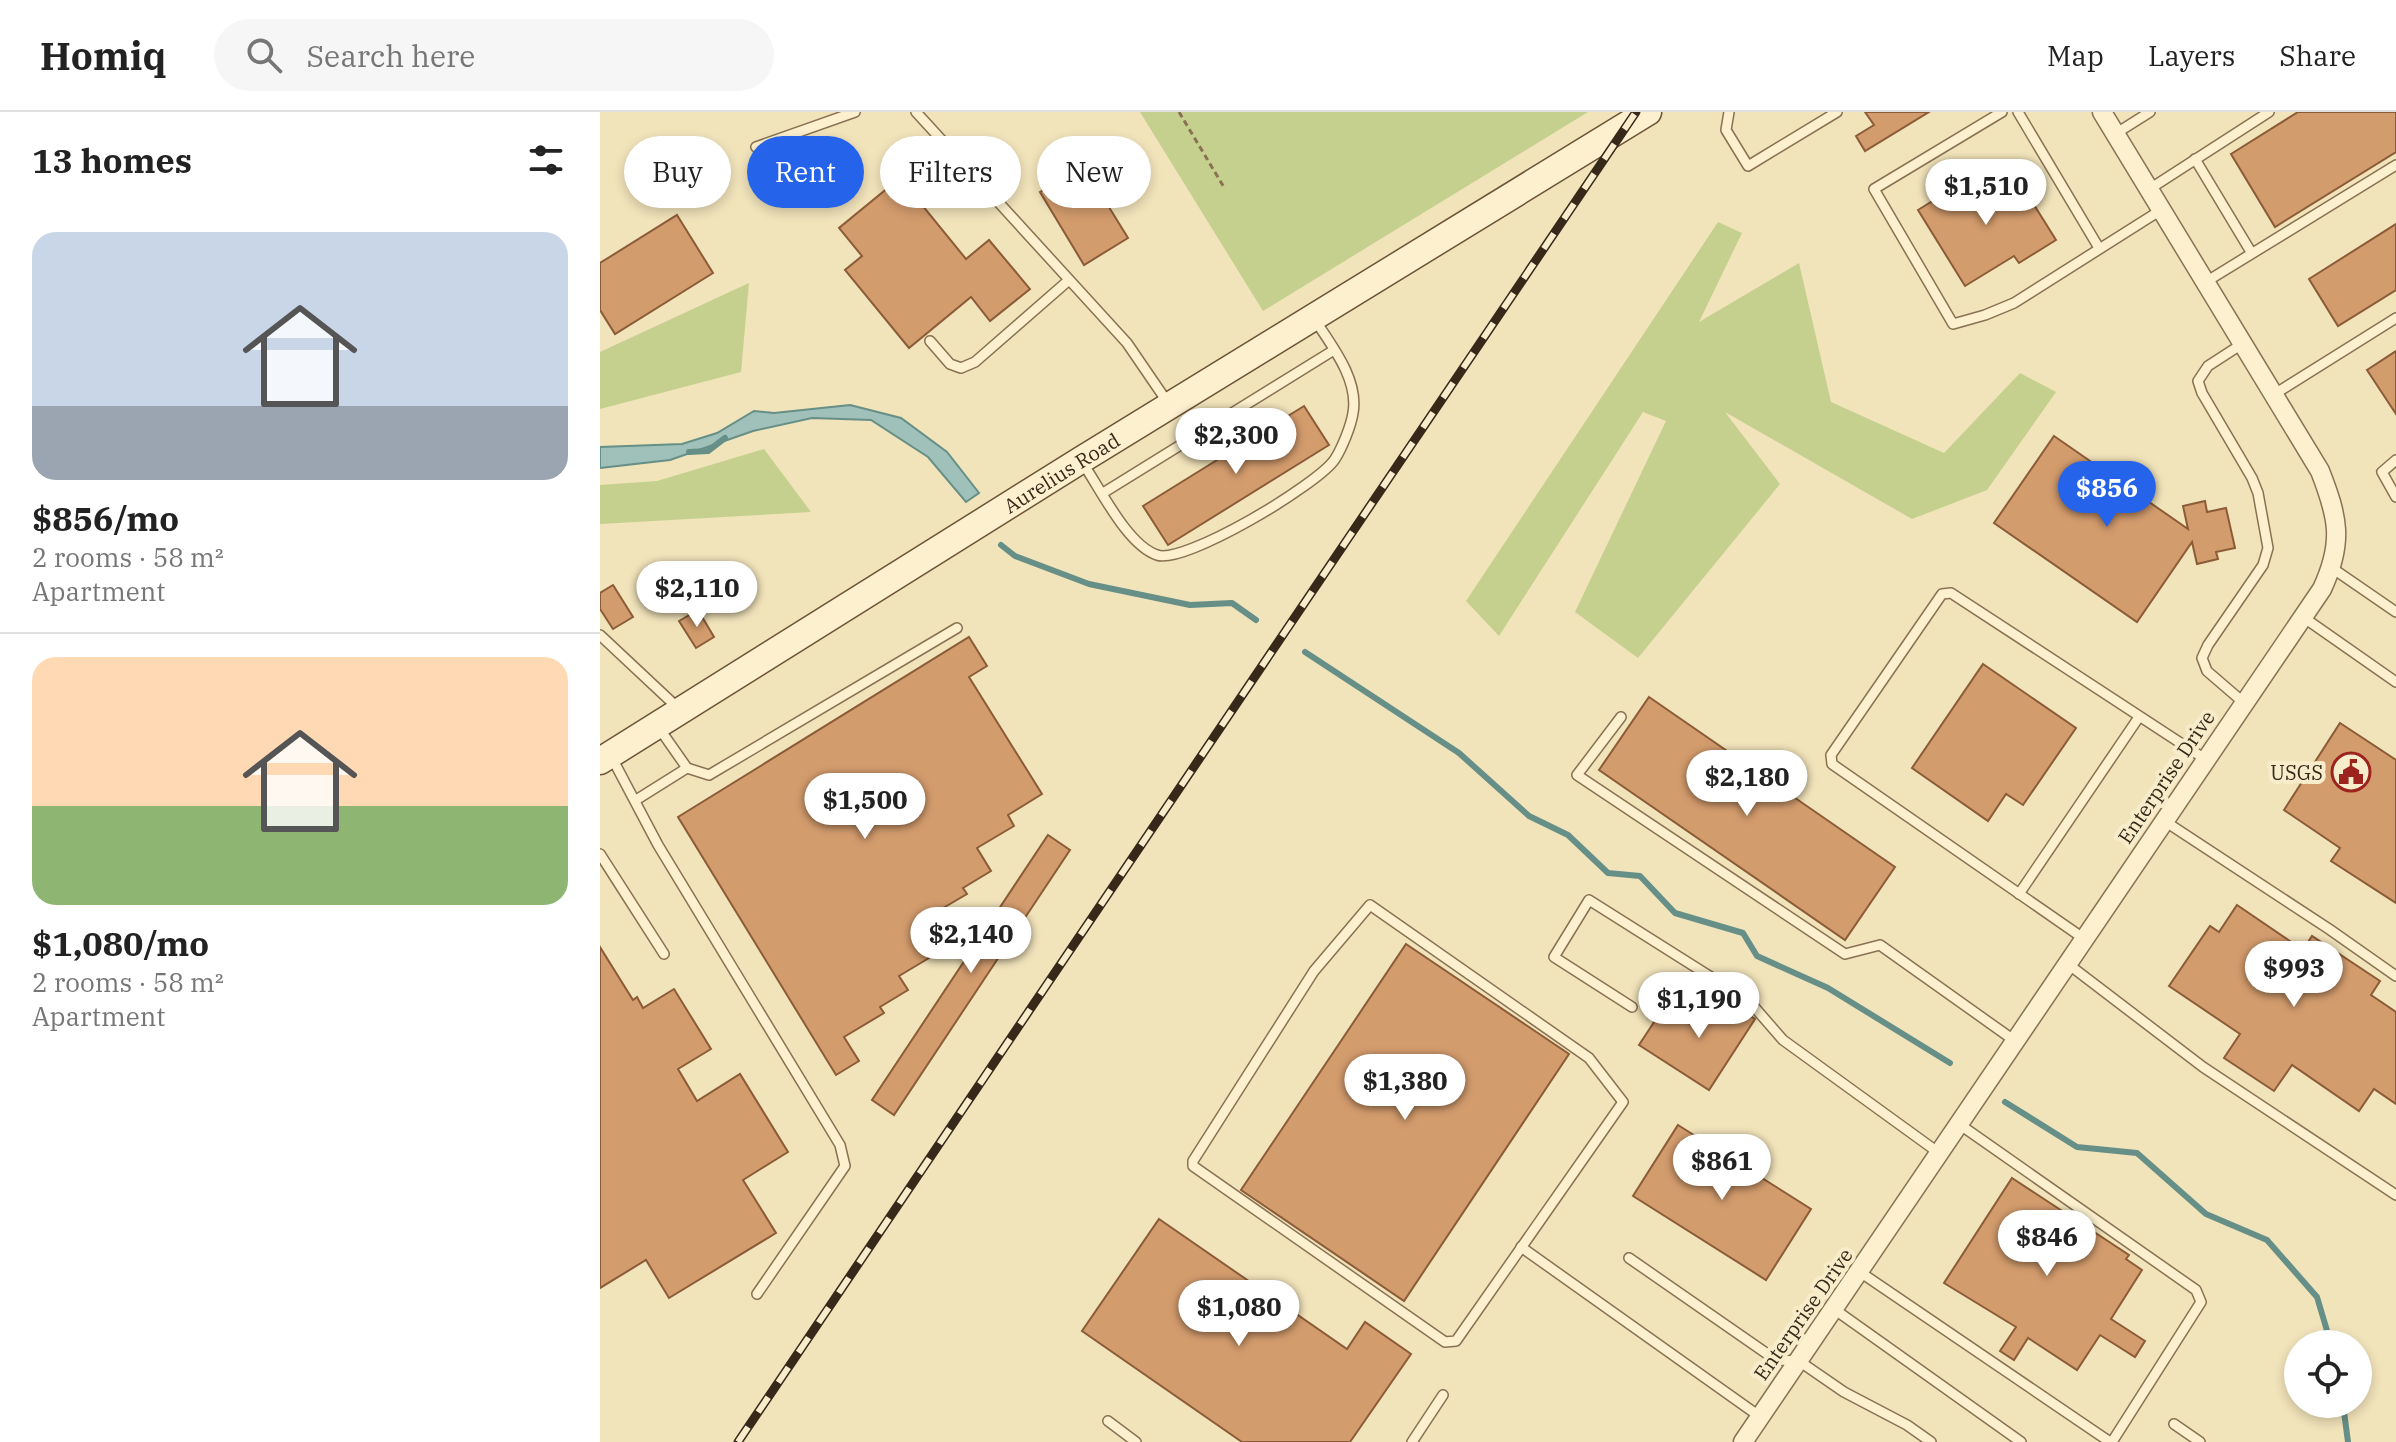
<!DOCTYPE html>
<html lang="en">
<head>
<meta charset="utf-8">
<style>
  :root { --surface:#fff; --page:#f6f6f6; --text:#222; --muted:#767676; --line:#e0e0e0; --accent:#2563eb }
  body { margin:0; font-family:"IBM Plex Serif",serif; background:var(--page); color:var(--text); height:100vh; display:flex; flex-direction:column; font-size:30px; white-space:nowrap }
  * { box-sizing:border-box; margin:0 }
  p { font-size:26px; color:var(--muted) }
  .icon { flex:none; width:44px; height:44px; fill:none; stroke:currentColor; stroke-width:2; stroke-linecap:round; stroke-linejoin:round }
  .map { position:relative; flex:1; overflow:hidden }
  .details { display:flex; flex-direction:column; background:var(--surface); width:600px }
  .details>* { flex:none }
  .guide { position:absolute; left:24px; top:24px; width:760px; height:72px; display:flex; gap:16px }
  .controls { position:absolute; left:1684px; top:1218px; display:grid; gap:16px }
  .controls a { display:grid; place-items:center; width:88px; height:88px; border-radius:50%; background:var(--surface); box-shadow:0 4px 12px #0003; font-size:40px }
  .price { position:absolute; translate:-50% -68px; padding:0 18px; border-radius:28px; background:#fff; color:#222; font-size:26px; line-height:52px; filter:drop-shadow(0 2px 4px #0008) }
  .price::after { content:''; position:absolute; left:50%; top:48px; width:24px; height:18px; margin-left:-12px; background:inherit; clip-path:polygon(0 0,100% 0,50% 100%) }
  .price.selected { background:var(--accent); color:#fff }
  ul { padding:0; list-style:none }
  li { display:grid; align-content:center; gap:16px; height:424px; padding:0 32px }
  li+li { border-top:2px solid var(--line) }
  li span { display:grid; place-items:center; height:248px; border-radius:24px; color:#555 }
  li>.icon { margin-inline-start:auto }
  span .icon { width:144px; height:144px; fill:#fffc; stroke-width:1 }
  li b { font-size:34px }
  h2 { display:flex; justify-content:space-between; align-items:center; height:96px; padding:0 32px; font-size:34px }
  .tag { padding:0 28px; border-radius:36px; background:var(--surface); box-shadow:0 4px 12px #0003; font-size:28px; line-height:72px }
  .tag.selected { background:var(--accent); color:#fff }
  header { display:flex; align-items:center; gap:48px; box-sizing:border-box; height:112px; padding:0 40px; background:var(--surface); border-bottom:2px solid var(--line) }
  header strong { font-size:38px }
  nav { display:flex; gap:44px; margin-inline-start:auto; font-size:28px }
  .search { width:560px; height:72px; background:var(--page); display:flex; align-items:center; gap:20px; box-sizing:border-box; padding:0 28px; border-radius:44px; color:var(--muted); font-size:30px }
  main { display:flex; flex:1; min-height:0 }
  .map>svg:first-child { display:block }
</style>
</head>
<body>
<header>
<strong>Homiq</strong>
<div class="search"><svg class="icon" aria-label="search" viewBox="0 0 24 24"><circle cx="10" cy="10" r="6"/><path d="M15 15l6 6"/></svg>Search here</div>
<nav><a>Map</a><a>Layers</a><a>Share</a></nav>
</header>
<main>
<section class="details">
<h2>13 homes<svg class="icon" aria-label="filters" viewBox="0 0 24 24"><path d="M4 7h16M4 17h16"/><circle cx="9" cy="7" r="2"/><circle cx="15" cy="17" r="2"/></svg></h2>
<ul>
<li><span style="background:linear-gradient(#c9d6e8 70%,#9aa5b1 0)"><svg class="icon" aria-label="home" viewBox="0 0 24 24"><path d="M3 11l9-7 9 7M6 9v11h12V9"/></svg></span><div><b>$856/mo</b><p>2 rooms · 58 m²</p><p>Apartment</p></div></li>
<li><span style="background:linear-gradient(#ffd9b3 60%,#8fb573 0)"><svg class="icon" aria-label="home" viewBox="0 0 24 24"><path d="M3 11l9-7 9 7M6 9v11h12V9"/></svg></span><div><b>$1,080/mo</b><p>2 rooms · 58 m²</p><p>Apartment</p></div></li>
</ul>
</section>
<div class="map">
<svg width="1796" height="1330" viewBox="0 0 1796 1330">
  <rect width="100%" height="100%" fill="#f1e3ba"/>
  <!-- green -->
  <g fill="#c5d08e">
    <path d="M540,0H988L663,199Z"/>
    <path d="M1118,110L1142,121L1099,210L1199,151L1231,290L1344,341L1420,261L1456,280L1387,378L1312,407L1125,300L1180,372L1038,546L975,500L1066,309L1043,300L899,524L866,489Z"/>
    <path d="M149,171L141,260L0,297V240Z"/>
    <path d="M164,337L211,400L0,412V373L57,369Z"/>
  </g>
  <!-- water -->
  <path fill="#9fc1b9" stroke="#668f87" stroke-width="2" d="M250,293L301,306L347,340L379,381L366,390L328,345L271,308L212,306L153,319L70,348L0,356V335L82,332L117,321L154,299L174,301Z"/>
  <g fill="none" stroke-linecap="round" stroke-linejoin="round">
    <!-- stream -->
    <g stroke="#668f87" stroke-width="6">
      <path d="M89,340L108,339L125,326"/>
      <path d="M401,433L415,444L489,472L590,493L632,491L656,508"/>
      <path d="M705,540L859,641L929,704L968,723L1008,761L1040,764L1075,801L1143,821L1157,844L1228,876L1350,951"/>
      <path d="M1405,990L1477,1035L1537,1041L1606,1102L1667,1128L1717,1185L1731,1232"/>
      <path d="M1743,1292L1748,1330"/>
    </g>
  </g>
  <!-- building -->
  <g fill="#d39c6d" stroke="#8b5c37" stroke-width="2">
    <path d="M1265,0H1329L1265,39L1256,24L1274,13Z"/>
    <path d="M1698,0H1796V40L1675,115L1631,42Z"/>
    <path d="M483,53L528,126L484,153L440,80Z"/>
    <path d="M1414,61L1456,128L1419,151L1414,144L1365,174L1318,98L1368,67L1378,83Z"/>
    <path d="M300,66L366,147L389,128L430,177L390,209L371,185L309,236L245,158L262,144L239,116Z"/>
    <path d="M77,103L113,161L15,222L0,198V151Z"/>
    <path d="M1796,112V178L1738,214L1709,167Z"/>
    <path d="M1796,239V302L1767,258Z"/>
    <path d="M704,294L729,333L568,433L543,394Z"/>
    <path d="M1454,324L1588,417L1583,394L1605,389L1607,400L1626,396L1635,436L1616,440L1618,447L1597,452L1592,430L1537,510L1394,411Z"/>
    <path d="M91,464L101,479L89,487L79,472Z"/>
    <path d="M13,473L33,505L13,517L0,497V481Z"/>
    <path d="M98,498L114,525L96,536L79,509Z"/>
    <path d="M369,525L387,554L369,565L442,682L408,703L414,714L377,736L391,759L363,776L367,782L338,799L347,813L319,830L329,846L299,864L308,878L280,895L284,901L244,925L259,949L236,963L78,705Z"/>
    <path d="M1383,552L1476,616L1423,693L1406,682L1388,709L1312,656Z"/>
    <path d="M1049,585L1295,755L1245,828L999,658Z"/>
    <path d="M1740,611L1796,648V791L1731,749L1740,736L1684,698Z"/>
    <path d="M448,723L470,738L294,1003L272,988Z"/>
    <path d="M1637,793L1703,838L1712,824L1780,869L1771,883L1796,900V992L1774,977L1759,999L1692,953L1674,979L1624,946L1640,922L1569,874L1610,814L1619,820Z"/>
    <path d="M806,832L969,942L804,1189L641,1078Z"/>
    <path d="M0,835L33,888L37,885L43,896L74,877L111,937L78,957L97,989L140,962L188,1040L143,1068L176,1121L69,1186L46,1148L0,1176Z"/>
    <path d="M1114,880L1155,907L1109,978L1039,933L1064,895L1093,914Z"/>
    <path d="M1078,1013L1211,1097L1166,1168L1033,1084Z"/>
    <path d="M1412,1066L1529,1143L1526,1147L1542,1158L1511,1207L1545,1229L1535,1245L1500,1223L1477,1258L1428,1226L1414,1248L1400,1239L1416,1215L1344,1171Z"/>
    <path d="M559,1107L747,1237L765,1210L811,1242L750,1330H642L482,1219Z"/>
  </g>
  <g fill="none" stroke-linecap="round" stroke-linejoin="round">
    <defs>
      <g id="lane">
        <path d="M316,0L527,231L568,291"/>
        <path d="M1129,0L1126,18L1148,54L1237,0"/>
        <path d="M1402,0L1274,77L1353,212L1385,203L1414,191L1561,98"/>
        <path d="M1418,0L1499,136"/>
        <path d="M1515,22L1550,0"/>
        <path d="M156,35L255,0"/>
        <path d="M1595,47L1651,140"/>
        <path d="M1548,78L1669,0"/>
        <path d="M1604,171L1796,53"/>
        <path d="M330,229L350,252L361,256L375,250L469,168"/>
        <path d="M1642,232L1608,254L1598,269L1602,281L1652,366L1658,381L1668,436L1663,453L1608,533L1602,546L1607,559L1643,590"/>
        <path d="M1673,283L1796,206"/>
        <path d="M1796,348L1782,360L1796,385"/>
        <path d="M482,350C500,376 527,433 557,443C584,453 719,372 735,347C742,336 751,314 753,301C759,268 732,234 715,208"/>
        <path d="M503,381L734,238"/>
        <path d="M1732,456L1796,500"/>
        <path d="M1703,505L1796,570"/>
        <path d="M0,523L79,597"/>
        <path d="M1021,605L977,663L1245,842L1280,833L1415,929"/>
        <path d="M59,616L87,656"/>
        <path d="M12,646L58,733L240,1033L245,1054L157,1182"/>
        <path d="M36,688L87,656L109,663L357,516"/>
        <path d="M1563,708L1729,817L1796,864"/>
        <path d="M0,742L64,842"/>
        <path d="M1419,782L1539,605"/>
        <path d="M770,793L989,946L1023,990L856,1229L845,1230L593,1054V1049L714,859Z"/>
        <path d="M1483,826L1232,652L1231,643L1342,482L1351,481L1605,647"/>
        <path d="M1468,852L1603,955L1796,1083"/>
        <path d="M1032,895L954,845L989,788L1149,889L1183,928L1339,1041"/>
        <path d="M1359,1012L1596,1178L1601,1190L1512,1330"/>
        <path d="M921,1135L1159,1304"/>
        <path d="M1029,1146L1176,1248L1199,1249L1244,1280L1307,1313L1331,1330"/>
        <path d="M1260,1160L1510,1330"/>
        <path d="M1234,1197L1421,1330"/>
        <path d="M508,1309L536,1330"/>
        <path d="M1574,1312L1600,1330"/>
        <path d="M812,1330L843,1283"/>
      </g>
      <path id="street" d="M1143,1330L1722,477C1744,430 1738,405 1720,359L1502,0"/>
      <g id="secondary">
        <path id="s1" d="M0,649L481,348L1048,0"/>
      </g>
    </defs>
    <!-- lane casing -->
    <use href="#lane" stroke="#897253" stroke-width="12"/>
    <!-- street casing -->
    <use href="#street" stroke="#897253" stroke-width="21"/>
    <!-- secondary casing -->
    <use href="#secondary" stroke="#6b5337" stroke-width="29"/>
    <!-- path -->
    <path stroke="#897253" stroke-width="3" stroke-dasharray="6 4" stroke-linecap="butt" d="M579,0L625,77"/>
    <!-- lane -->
    <use href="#lane" stroke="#fcf0ce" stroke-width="9"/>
    <!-- street -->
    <use href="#street" stroke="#fcf0ce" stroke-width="18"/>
    <!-- secondary -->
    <use href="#secondary" stroke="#fcf0ce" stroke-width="26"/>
    <defs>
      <path id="rail" d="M138,1330L1036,0"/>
    </defs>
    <!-- rail casing -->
    <use href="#rail" stroke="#37291a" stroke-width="9"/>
    <!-- rail -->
    <use href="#rail" stroke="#f8edcb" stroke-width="6" stroke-dasharray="18" stroke-linecap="butt"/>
  </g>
  <!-- icons -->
  <defs>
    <symbol id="civic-ring" viewBox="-11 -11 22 22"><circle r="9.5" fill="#f8edcb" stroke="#9d231e" stroke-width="1.5"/><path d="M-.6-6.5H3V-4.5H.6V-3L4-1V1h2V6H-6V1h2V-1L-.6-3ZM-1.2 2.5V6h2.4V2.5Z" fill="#9d231e"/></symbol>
  </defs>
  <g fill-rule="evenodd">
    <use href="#civic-ring" x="1729" y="638" width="44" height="44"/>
  </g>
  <g text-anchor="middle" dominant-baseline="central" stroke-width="8" stroke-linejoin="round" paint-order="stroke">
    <!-- street labels -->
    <g font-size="20" fill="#37291a" stroke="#f8edcb">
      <text stroke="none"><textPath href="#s1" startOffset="544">Aurelius Road</textPath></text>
      <text transform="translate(1566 665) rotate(-56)">Enterprise Drive</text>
      <text transform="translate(1203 1202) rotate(-55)">Enterprise Drive</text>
    </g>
    <!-- poi labels -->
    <g font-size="20" fill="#37291a" stroke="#f8edcb" text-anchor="end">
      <text x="1723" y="660">USGS</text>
    </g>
  </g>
</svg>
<div class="controls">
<a><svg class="icon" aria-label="locate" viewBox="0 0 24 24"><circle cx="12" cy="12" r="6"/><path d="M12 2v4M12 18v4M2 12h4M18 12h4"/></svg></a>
</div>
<b class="price" style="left:1386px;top:115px">$1,510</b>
<b class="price" style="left:636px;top:364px">$2,300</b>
<b class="price selected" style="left:1507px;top:417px">$856</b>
<b class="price" style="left:97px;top:517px">$2,110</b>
<b class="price" style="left:1147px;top:706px">$2,180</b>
<b class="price" style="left:265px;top:729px">$1,500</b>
<b class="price" style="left:371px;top:863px">$2,140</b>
<b class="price" style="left:1694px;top:897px">$993</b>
<b class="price" style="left:1099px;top:928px">$1,190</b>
<b class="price" style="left:805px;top:1010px">$1,380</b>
<b class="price" style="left:1122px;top:1090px">$861</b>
<b class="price" style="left:1447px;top:1166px">$846</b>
<b class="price" style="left:639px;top:1236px">$1,080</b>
<div class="guide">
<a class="tag">Buy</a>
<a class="tag selected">Rent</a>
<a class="tag">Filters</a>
<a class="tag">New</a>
</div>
</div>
</main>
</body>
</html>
